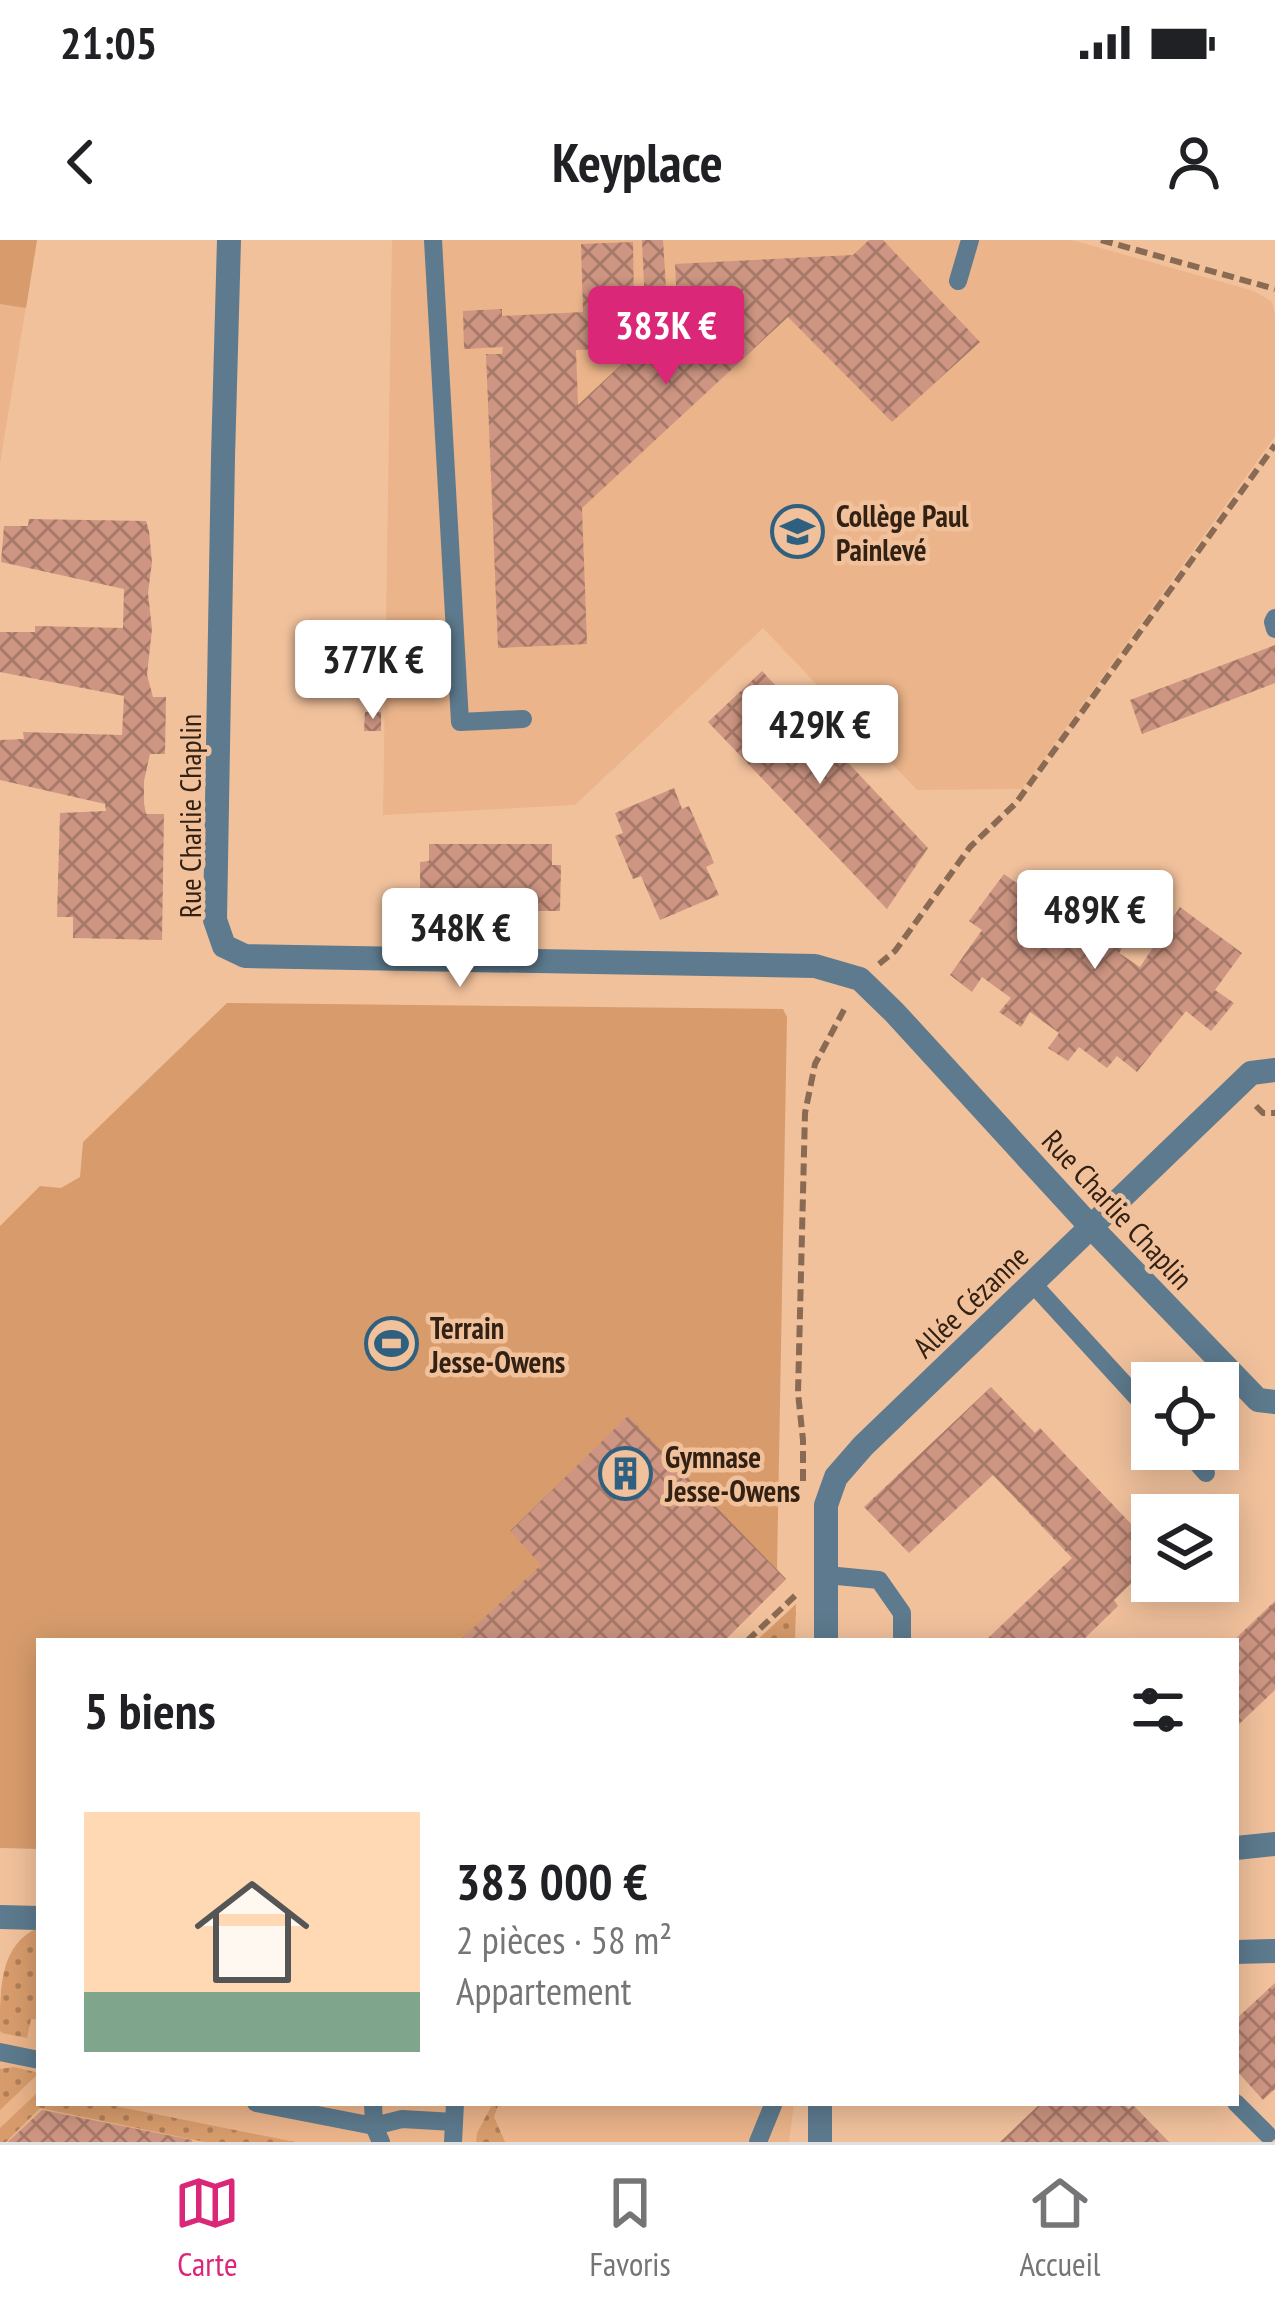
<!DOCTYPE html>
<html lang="fr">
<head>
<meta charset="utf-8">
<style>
  :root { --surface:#fff; --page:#f6f6f6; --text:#202124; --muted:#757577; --line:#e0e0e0; --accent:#db2777 }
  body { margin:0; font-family:"PT Sans Narrow",sans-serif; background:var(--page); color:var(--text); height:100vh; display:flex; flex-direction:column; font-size:45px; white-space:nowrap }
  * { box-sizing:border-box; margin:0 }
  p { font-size:39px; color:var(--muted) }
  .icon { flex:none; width:66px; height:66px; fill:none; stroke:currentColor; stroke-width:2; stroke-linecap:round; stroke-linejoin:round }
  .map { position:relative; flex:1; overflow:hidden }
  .panel { position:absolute; left:36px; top:1398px; width:1203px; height:468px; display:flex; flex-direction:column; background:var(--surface); border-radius:0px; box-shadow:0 6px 30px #0003 }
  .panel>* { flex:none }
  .controls { position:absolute; left:1131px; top:1122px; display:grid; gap:24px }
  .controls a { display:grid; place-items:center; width:108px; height:108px; border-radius:0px; background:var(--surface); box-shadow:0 6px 30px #0003; font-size:60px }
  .price { position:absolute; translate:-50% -102px; padding:0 27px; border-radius:12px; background:#fff; color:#222; font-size:39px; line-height:78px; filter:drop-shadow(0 3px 6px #0008) }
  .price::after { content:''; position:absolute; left:50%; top:72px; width:36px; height:27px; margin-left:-18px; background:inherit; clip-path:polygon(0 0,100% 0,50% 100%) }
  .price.on { background:var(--accent); color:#fff }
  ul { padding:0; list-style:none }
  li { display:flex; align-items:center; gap:36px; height:300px; padding:0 48px }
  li+li { border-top:3px solid var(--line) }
  li span { display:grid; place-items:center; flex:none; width:336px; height:240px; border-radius:0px; color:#555 }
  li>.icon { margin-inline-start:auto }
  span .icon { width:144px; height:144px; fill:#fffc; stroke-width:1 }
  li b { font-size:51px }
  h2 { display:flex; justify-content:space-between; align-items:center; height:144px; padding:0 48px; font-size:51px }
  .status { display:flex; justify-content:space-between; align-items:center; height:84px; padding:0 60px; background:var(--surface); direction:ltr }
  .status svg { height:33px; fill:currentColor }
  header { display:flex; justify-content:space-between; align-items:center; height:156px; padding:0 48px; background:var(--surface); font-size:54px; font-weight:700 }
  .tab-bar { display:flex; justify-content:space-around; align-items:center; height:168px; border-top:3px solid var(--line); background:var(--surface); font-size:33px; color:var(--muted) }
  .tab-bar a { display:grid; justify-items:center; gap:6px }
  .tab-bar .on { color:var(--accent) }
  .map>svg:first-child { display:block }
</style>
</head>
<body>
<div class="status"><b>21:05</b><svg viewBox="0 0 49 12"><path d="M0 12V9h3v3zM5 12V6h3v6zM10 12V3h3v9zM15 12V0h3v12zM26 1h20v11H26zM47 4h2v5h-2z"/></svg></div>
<header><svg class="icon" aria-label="back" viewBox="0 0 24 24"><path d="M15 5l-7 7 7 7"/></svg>Keyplace<svg class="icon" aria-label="person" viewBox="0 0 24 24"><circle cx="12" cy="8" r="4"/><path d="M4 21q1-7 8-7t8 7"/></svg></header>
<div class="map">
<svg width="1275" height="1902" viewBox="0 0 1275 1902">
  <defs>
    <pattern id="grass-dots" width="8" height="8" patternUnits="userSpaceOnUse" patternTransform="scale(3)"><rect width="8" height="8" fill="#d89c6c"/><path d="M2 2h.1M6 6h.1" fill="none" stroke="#b07f58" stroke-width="1.8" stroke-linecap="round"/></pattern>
    <pattern id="building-cross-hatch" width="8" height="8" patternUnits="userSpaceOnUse" patternTransform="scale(3)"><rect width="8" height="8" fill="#cd9582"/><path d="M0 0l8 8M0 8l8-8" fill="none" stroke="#a77969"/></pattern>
  </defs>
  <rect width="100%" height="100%" fill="#f1c19c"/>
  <!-- built -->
  <g fill="#ebb48a">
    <path d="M0,0H37L0,223Z"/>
    <path d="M392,0H1072L1254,51L1272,62L1275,74V196L1022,549L917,550L763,388L575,565L383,575Z"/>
    <path d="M0,1773H39V1863H794L789,1902H0Z"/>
  </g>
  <!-- grass -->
  <g fill="url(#grass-dots)">
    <path d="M796,1364L795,1401H756Z"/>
    <path d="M39,1687V1780L31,1779L27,1798L2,1793L0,1791C0,1745 0,1705 39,1687Z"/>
    <path d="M14,1827L39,1833L0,1870V1829Z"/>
    <path d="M39,1851V1863H100L295,1902H205L40,1868L6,1902H0V1888Z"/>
    <path d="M493,1863H499L494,1877L505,1902H476L477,1893Z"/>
  </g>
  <!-- pitch -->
  <g fill="#d89c6c">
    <path d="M0,0H37L26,68L0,64Z"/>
    <path d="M227,763L783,769L787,777L777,1329L786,1339L724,1401H39V1609L0,1608V986L40,946L61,948L80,937L83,902Z"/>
  </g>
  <!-- building -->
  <g fill="url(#building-cross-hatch)" fill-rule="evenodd">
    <path d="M642,0H663L667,64L677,63L675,24L853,15L869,0H883L980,102L892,182L788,77L582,268L587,404L498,408L486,114H502L503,107L464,109L463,71L502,69V76L583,72L581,4L633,2L634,66L645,65ZM640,107L578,165L576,110Z"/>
    <path d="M29,279L146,281L149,291L152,322L148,353L152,389L147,435L153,457H166L165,514H150L144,541V563L146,574H164L162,700L73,698V677H57L60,573L106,571L105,564L0,540V500L24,499L23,492L122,495L124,456L0,432V392H35V386L123,388L124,349L1,322L4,286H28Z"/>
    <path d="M1275,405V443L1142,494L1130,460Z"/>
    <path d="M762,431L928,608L887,669L708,482Z"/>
    <path d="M365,472H381V491H364Z"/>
    <path d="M674,548L682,569L689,566L714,623L706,627L719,655L660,680L641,636L633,639L615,596L623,593L615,573Z"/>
    <path d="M429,604H552V625H561L560,671H520V679H461V671L420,670V622L429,621Z"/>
    <path d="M1004,634L1039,659L1046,649L1066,663L1079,644L1115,670L1119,665L1141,681L1119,713L1140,727L1180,667L1242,713L1215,750L1234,763L1211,791L1186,771L1137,832L1117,816L1107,828L1079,807L1068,821L1048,808L1059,793L1030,772L1021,787L999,772L1011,758L982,737L972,752L950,735L982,690L969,681Z"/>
    <path d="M991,1147L1035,1193L1040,1188L1152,1306V1323L1114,1360L1118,1366L1082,1401H985L1072,1318L993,1235L909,1313L864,1267Z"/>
    <path d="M628,1176L786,1339L724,1401H459L541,1325L510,1291Z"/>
    <path d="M1275,1361V1450L1236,1487V1401H1233Z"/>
    <path d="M1275,1743V1849L1263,1860L1236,1830V1779Z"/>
    <path d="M1041,1863H1123L1129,1869L1133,1865L1169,1902H1000Z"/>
    <path d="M42,1870L192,1900V1902H8Z"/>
  </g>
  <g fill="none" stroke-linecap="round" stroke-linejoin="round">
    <!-- path -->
    <g stroke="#8a6a52" stroke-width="6" stroke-dasharray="12 6" stroke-linecap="butt">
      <path d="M1101,0L1275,49"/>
      <path d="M879,724L895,711L970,607L1016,563L1275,205"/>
      <path d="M1256,866L1263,873H1275"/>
      <path d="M803,1241V1200L798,1153L805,873L815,824L846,766"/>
      <path d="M747,1401L799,1352"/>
    </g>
    <!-- lane -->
    <g stroke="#5d7a8e" stroke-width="18">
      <path d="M433,0L460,482L523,479"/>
      <path d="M958,41L970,0"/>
      <path d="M1275,378L1273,382L1275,389"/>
      <path d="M1032,1043L1152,1174"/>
      <path d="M1185,1209L1206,1233"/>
      <path d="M827,1335L879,1340L902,1373V1401"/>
      <path d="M0,1812L39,1820"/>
      <path d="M256,1863L374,1886L402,1879L454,1882"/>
      <path d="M373,1863L374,1886L381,1902"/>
      <path d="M1236,1863L1267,1894"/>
      <path d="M453,1902L455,1863"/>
      <path d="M758,1902L773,1865"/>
    </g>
    <!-- street -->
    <g stroke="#5d7a8e" stroke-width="24">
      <path d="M229,0L223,217L215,680L224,706L245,716L815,726L860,739L894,772L1091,987L1258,1160L1275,1162"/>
      <path d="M826,1401V1265L836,1237L863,1206L1251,833L1275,830"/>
      <path d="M1236,1608L1275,1604"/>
      <path d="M0,1677L39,1678"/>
      <path d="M1236,1712L1275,1711"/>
      <path d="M820,1863V1902"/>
    </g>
  </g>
  <!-- icons -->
  <defs>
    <symbol id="school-ring" viewBox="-11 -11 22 22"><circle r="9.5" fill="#f1c19c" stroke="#30607f" stroke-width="1.5"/><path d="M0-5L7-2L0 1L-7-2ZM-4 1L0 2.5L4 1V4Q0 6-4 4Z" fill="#30607f"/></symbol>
    <symbol id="stadium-ring" viewBox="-11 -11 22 22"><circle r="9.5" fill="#f1c19c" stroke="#30607f" stroke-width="1.5"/><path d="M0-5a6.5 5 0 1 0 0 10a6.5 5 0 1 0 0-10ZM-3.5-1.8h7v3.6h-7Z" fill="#30607f"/></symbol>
    <symbol id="building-ring" viewBox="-11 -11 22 22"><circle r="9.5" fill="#f1c19c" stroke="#30607f" stroke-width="1.5"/><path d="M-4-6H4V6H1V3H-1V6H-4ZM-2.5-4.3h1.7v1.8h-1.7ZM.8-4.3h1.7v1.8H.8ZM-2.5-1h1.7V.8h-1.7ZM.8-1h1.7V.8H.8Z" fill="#30607f"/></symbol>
  </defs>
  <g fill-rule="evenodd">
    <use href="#school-ring" x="768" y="262" width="59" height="59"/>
    <use href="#stadium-ring" x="362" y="1074" width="59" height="59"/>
    <use href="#building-ring" x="596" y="1204" width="59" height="59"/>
  </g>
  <g text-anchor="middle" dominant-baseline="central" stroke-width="9" stroke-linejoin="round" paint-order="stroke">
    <!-- poi labels -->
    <g font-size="30" font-weight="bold" fill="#332113" stroke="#f1c19c" text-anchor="start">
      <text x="836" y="275">Collège Paul<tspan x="836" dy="34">Painlevé</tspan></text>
      <text x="430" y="1087">Terrain<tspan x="430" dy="34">Jesse-Owens</tspan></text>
      <text x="665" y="1216">Gymnase<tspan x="665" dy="34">Jesse-Owens</tspan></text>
    </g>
    <!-- street labels -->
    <g font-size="30" fill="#332113" stroke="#f1c19c">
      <text transform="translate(189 576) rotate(-90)">Rue Charlie Chaplin</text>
      <text transform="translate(1118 969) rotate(47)">Rue Charlie Chaplin</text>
      <text transform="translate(970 1061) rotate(-44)">Allée Cézanne</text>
    </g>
  </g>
</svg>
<div class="controls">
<a><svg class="icon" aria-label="locate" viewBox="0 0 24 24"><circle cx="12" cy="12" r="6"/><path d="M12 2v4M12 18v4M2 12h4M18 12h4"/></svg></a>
<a><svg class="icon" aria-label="layers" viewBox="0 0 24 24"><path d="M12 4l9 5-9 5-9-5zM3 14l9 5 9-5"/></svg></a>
</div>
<b class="price on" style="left:666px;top:148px">383K €</b>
<b class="price" style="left:373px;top:482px">377K €</b>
<b class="price" style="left:820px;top:547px">429K €</b>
<b class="price" style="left:1095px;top:732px">489K €</b>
<b class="price" style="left:460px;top:750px">348K €</b>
<section class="panel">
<h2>5 biens<svg class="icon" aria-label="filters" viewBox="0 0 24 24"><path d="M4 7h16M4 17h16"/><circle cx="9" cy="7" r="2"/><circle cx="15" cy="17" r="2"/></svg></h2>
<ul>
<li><span style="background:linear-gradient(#ffd9b3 75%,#7fa58c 0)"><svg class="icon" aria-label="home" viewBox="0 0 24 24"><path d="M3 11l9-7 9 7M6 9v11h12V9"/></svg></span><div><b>383 000 €</b><p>2 pièces · 58 m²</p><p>Appartement</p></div></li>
</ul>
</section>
</div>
<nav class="tab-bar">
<a class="on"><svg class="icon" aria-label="map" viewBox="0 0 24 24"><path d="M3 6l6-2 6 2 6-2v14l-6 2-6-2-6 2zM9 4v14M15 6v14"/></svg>Carte</a>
<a><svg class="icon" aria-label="saved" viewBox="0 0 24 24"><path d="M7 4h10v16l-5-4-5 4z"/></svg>Favoris</a>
<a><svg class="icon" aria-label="home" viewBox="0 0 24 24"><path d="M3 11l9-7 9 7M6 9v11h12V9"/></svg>Accueil</a>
</nav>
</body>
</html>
